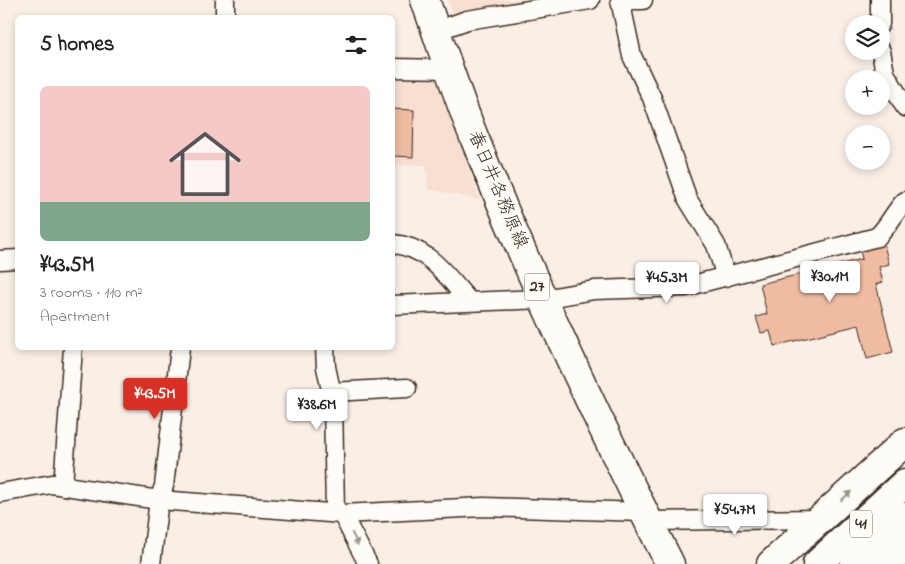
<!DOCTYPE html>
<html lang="en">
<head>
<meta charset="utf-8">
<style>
  :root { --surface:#fff; --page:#f2f2f2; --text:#222; --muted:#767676; --accent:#d93025 }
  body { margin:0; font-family:"Indie Flower","Klee One",sans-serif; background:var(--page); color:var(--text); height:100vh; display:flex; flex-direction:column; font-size:19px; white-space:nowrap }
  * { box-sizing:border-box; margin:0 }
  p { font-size:16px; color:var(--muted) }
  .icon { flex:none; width:28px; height:28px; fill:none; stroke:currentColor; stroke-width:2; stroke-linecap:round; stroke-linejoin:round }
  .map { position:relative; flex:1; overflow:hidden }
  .sheet { position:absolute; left:15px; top:15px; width:380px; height:335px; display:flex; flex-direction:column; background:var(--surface); border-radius:8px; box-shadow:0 2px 8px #0003 }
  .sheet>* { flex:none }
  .controls { position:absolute; left:845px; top:15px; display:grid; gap:10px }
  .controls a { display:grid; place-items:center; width:45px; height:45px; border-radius:50%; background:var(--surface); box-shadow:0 2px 8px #0003; font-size:25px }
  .price { position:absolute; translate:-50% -42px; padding:0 11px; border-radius:5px; background:#fff; color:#222; font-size:16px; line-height:32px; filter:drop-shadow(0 1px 2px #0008) }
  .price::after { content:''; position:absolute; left:50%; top:30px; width:15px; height:11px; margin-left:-8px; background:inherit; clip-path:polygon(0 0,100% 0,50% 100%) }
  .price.selected { background:var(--accent); color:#fff }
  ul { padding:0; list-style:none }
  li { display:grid; align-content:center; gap:10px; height:265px; padding:0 25px }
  li span { display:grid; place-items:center; height:155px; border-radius:8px; color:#555 }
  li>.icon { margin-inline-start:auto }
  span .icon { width:90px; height:90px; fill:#fffc; stroke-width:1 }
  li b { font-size:21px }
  h2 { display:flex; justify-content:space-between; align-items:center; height:60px; padding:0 25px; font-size:21px }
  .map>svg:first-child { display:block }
</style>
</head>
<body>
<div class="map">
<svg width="905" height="564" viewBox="0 0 905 564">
  <rect width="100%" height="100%" fill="#faefe6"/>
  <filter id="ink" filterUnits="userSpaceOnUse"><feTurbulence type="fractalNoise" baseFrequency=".02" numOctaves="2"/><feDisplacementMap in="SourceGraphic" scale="10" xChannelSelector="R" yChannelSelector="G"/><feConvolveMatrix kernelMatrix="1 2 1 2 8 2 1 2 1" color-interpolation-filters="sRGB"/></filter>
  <g filter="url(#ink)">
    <!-- built -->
    <g fill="#f7dfd1">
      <path d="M448,0H526V4L454,16Z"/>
      <path d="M422,75L438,83L480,200L428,189L426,165H393L392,76Z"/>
    </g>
    <!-- building -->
    <g fill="#efbba1" stroke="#3b2a1e">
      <path d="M392,109L414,110L413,157L392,156Z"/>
      <path d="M883,241L889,264L879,267L883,282L876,284L893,352L867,359L859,325L774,346L770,331L761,333L756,317L767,314L760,284L862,259L859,247Z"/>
    </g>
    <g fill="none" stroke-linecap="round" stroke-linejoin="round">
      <defs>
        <g id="minor">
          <path d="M620,0L632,56L652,98L688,200L716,245L726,277"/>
          <path d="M625,0H643"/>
          <path d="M880,0V24"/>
          <path d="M225,18V0"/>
          <path d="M436,31L467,20L590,0"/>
          <path d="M881,51L885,73L905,107"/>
          <path d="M392,68L450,69"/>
          <path d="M392,244C428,246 447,277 469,301"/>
          <path d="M0,260L18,259"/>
          <path d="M392,305L543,299L594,290L685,287L877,237C889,226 894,212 905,201"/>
          <path d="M325,348L326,367L333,399L335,513"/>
          <path d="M331,392L407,388"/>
          <path d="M63,486L73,348"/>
          <path d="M0,493L52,484L159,500L342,514L484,507L643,512"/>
          <path d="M342,514L368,564"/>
          <path d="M648,521L821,519"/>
          <path d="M151,564L159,500L164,486L180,348"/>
        </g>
        <path id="primary" d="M425,0C442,47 457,96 476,142C534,286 600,426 670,564"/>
        <g id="trunk">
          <path d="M771,564L905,442"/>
          <path d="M817,564L905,483"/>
          <path d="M854,564L905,517"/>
          <path d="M887,564L905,547"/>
        </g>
      </defs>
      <!-- minor casing -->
      <use href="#minor" stroke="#3b2a1e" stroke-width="21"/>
      <!-- primary casing -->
      <use href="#primary" stroke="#3b2a1e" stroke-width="31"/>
      <!-- trunk casing -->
      <use href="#trunk" stroke="#3b2a1e" stroke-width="31"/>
      <!-- minor -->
      <use href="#minor" stroke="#fdfcf7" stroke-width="18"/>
      <!-- primary -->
      <use href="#primary" stroke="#fdfcf7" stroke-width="28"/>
      <!-- trunk -->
      <use href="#trunk" stroke="#fdfcf7" stroke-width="28"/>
    </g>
    <!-- one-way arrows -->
    <defs><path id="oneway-solid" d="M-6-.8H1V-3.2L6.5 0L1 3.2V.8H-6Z" transform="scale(1.25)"/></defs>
    <g fill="#9c938a">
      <use href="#oneway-solid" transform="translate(846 496) rotate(-43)"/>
      <use href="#oneway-solid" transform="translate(355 539) rotate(63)"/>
    </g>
  </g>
  <g text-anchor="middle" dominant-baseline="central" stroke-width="4" stroke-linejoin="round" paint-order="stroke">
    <!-- shield labels -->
    <g fill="#fdfcf7" stroke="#75695f" stroke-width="1">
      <rect x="524.5" y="273.5" width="25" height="27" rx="4"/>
      <rect x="850" y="510.5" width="22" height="27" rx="4"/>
    </g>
    <g font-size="16" font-weight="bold" fill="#3b2a1e">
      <text x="537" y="287">27</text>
      <text x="861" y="524">41</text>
    </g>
    <!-- street labels -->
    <g font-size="18" fill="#3b2a1e" stroke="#fdfcf7">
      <text transform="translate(497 190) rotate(67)">春日井各務原線</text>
    </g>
  </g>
</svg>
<div class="controls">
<a><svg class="icon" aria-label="layers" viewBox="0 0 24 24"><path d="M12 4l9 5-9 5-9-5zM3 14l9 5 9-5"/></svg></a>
<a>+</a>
<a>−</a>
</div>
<b class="price" style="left:830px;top:303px">¥30.1M</b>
<b class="price" style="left:667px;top:304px">¥45.3M</b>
<b class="price selected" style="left:155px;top:420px">¥43.5M</b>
<b class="price" style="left:317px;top:431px">¥38.6M</b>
<b class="price" style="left:735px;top:536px">¥54.7M</b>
<section class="sheet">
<h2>5 homes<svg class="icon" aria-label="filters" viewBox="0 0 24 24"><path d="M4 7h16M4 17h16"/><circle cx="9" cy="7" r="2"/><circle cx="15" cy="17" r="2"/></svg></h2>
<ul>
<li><span style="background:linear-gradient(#f6c9c9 75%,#7fa58c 0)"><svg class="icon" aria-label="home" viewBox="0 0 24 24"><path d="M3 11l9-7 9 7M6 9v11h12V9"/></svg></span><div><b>¥43.5M</b><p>3 rooms · 110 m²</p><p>Apartment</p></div></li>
</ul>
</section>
</div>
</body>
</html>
